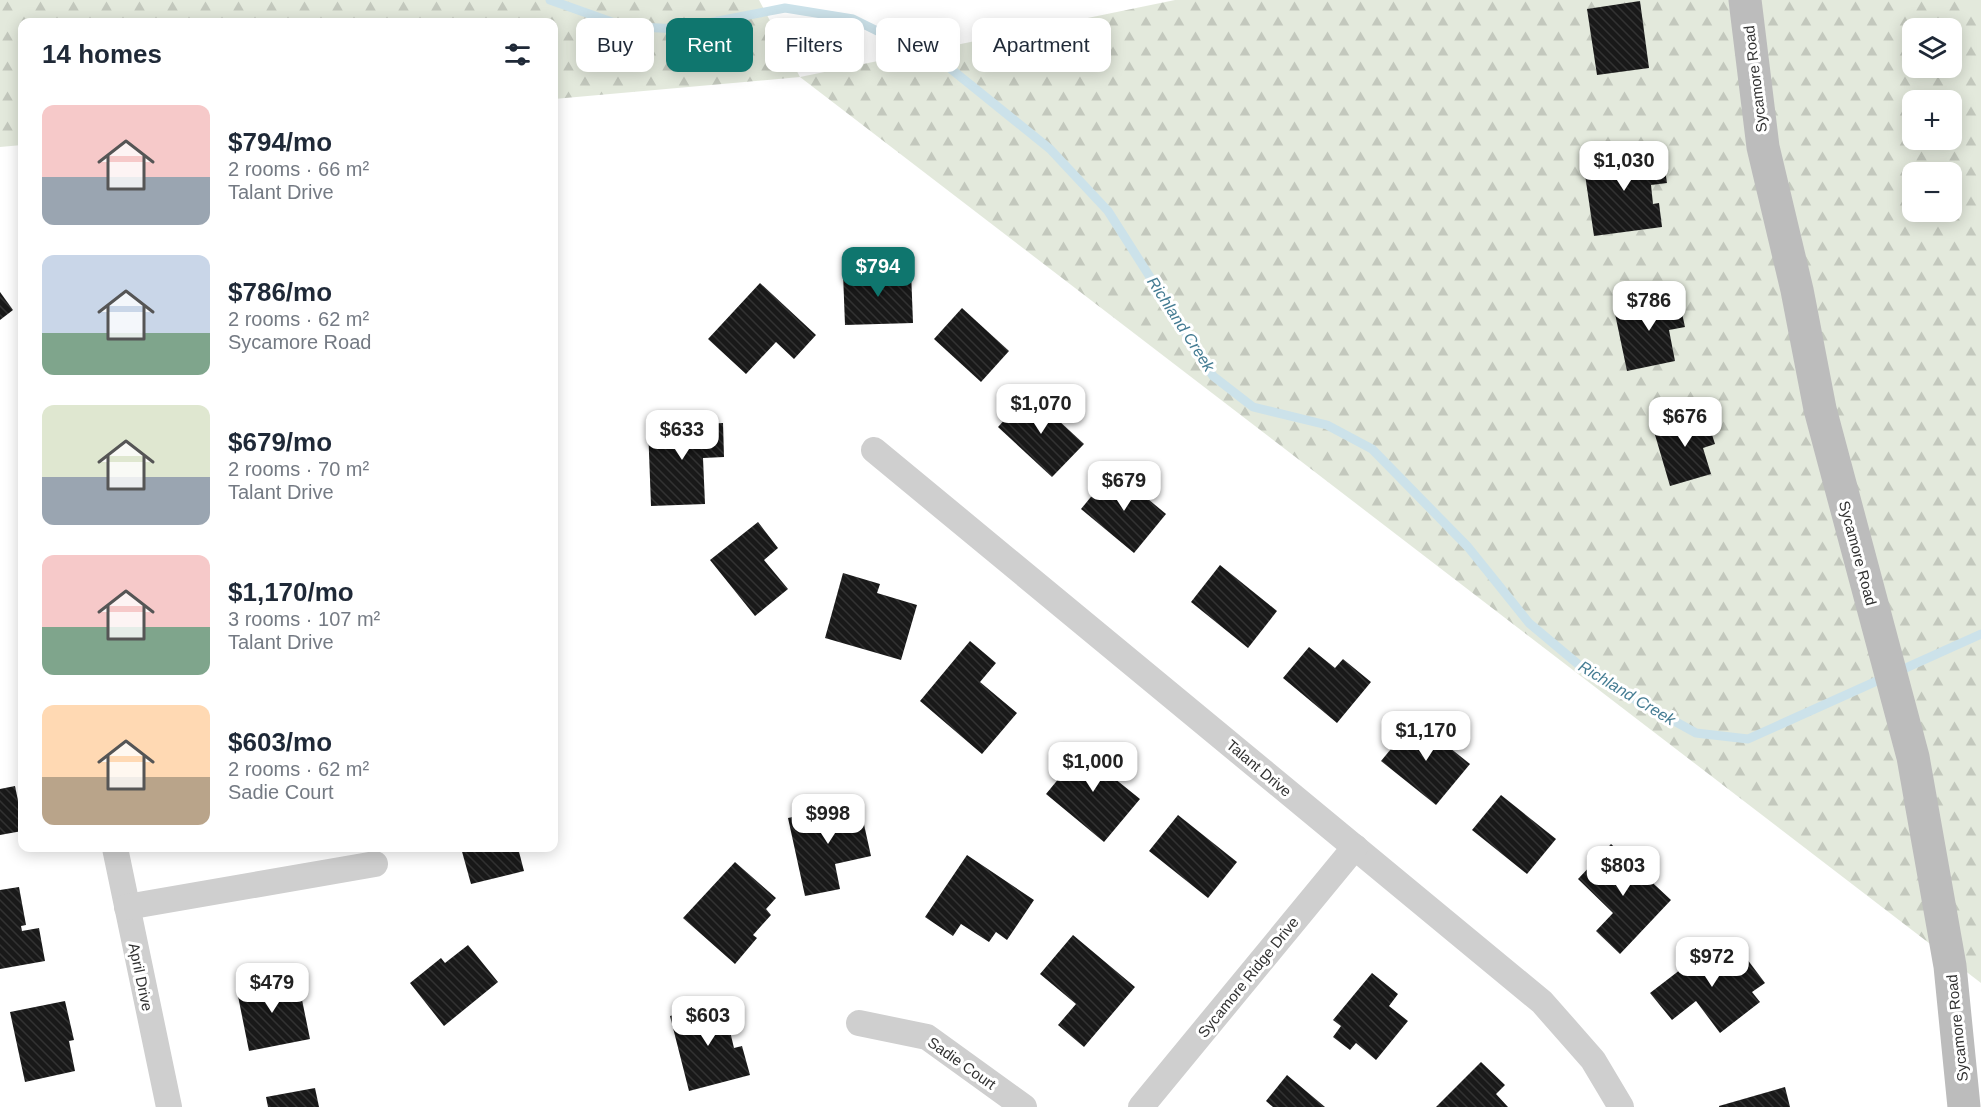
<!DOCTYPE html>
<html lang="en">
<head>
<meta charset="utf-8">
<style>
  :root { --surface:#fff; --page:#f6f6f7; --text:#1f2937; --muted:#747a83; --accent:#0f766e }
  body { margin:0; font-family:Arial,sans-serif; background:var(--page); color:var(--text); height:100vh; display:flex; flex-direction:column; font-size:22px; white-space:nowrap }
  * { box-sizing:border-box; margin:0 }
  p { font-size:20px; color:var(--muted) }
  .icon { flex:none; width:33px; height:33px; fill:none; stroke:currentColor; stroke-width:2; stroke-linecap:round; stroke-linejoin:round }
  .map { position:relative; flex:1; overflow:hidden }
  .panel { position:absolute; left:18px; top:18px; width:540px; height:834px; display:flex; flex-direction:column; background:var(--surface); border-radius:12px; box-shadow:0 3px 15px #0003 }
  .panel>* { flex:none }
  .banner { position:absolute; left:576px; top:18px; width:570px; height:54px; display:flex; gap:12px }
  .buttons { position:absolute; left:1902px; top:18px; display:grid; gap:12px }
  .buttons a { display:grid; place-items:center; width:60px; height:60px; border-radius:12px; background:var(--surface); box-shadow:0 3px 15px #0003; font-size:30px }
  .price { position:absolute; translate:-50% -51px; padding:0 14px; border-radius:12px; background:#fff; color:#222; font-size:20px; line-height:39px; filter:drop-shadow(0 2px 3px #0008) }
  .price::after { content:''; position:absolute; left:50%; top:36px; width:18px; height:14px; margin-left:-9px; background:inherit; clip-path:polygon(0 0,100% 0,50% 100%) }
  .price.current { background:var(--accent); color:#fff }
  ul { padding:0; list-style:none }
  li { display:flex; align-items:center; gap:18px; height:150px; padding:0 24px }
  li span { display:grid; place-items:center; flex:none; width:168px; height:120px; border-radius:12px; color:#555 }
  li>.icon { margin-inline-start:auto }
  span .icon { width:72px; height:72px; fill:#fffc; stroke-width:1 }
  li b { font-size:26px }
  h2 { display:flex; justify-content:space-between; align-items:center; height:72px; padding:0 24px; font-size:26px }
  .chip { padding:0 21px; border-radius:12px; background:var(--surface); box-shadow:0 3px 15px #0003; font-size:21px; line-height:54px }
  .chip.current { background:var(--accent); color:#fff }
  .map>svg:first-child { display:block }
</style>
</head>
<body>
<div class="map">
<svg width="1981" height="1107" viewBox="0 0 1981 1107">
  <defs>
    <pattern id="forest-firs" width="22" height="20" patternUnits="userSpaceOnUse" patternTransform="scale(1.5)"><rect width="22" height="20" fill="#e3e9dc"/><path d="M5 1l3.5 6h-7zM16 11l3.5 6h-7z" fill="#c3c8bd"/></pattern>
    <pattern id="building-back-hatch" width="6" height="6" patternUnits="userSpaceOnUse" patternTransform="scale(1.5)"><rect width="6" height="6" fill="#191919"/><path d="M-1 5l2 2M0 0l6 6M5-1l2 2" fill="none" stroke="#323232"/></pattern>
  </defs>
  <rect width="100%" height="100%" fill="#fff"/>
  <!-- forest -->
  <path fill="url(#forest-firs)" fill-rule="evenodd" d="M0,0H759L800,77L1175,0H1981V983L800,77L554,99V22H22V145L0,147ZM1912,28H1952V68H1912ZM1912,100H1952V140H1912ZM1912,172H1952V212H1912Z"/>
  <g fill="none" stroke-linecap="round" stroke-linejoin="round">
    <!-- stream -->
    <path stroke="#cce2ea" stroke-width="9" d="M550,0L623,26L677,29L785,8L853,19L946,65L1050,149L1108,211L1213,376L1253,407L1327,425L1372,449L1468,547L1529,623L1591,675L1696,733L1748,739L1981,634"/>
  </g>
  <!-- building -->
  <g fill="url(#building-back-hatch)">
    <path d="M1640,1L1649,68L1597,75L1587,9Z"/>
    <path d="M1662,151L1667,183L1651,185L1653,204L1659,203L1662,227L1594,236L1583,161Z"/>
    <path d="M911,271L913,323L845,325L843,273Z"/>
    <path d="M760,283L816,335L794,359L776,342L746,374L708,339Z"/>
    <path d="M0,292L13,310L0,320Z"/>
    <path d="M1678,295L1685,327L1669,330L1675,361L1627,371L1614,309Z"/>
    <path d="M962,308L1009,351L981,382L934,339Z"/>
    <path d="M1029,393L1084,444L1052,477L998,427Z"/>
    <path d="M1705,413L1715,444L1703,448L1711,474L1670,486L1653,428Z"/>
    <path d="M723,423L724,457L703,458L705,504L651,506L648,426Z"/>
    <path d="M1113,470L1166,514L1134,553L1081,509Z"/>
    <path d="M758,522L778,548L764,560L788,589L755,616L710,560Z"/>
    <path d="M1220,565L1277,611L1248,648L1191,602Z"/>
    <path d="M843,573L880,584L877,593L917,605L901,660L825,638Z"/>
    <path d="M970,641L996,663L980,682L1017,713L982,754L920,701Z"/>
    <path d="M1309,647L1335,668L1343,659L1371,682L1337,723L1283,678Z"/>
    <path d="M1415,720L1470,764L1436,805L1381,761Z"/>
    <path d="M1088,743L1116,765L1109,774L1140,799L1104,842L1046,794Z"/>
    <path d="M15,786L22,820V831L0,835V789Z"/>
    <path d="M1501,795L1556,839L1527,874L1472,830Z"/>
    <path d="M859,802L871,856L835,864L840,889L805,896L788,818Z"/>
    <path d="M1178,815L1237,862L1208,898L1149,851Z"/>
    <path d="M1611,844L1671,900L1620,954L1596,931L1613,913L1578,879Z"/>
    <path d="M461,848H518L524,871L471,884Z"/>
    <path d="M967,855L1034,900L1007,940L996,932L989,942L961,924L953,936L925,917Z"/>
    <path d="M735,862L776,898L766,909L771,915L753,935L757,938L735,964L683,918Z"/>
    <path d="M19,887L26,925L21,926L22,931L39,928L45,961L0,969V890Z"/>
    <path d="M1073,935L1135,987L1084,1047L1058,1025L1076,1004L1040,974Z"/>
    <path d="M1715,943L1731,965L1744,955L1765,983L1752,992L1760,1002L1720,1033L1696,1001L1672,1020L1650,993Z"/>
    <path d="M468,945L498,982L444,1026L410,983L441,958L445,963Z"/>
    <path d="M1372,973L1398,994L1389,1006L1408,1021L1376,1060L1356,1043L1350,1050L1333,1037L1341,1026L1333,1020Z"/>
    <path d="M287,976L290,992L300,990L310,1039L249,1051L236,986Z"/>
    <path d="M65,1001L74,1040L69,1041L75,1071L25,1082L10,1012Z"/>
    <path d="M723,1002L734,1048L742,1046L750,1075L689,1091L670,1016Z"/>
    <path d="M1481,1062L1505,1085L1496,1094L1508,1107H1436Z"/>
    <path d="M1287,1075L1325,1107H1273L1266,1101Z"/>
    <path d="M1785,1087L1790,1107H1719V1106Z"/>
    <path d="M315,1088L319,1107H268L266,1097Z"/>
  </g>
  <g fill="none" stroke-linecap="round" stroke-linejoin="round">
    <!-- street -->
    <g stroke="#cfcfcf" stroke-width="26">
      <path d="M874,450L1542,1002L1593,1060L1621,1107"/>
      <path d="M115,848L169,1107"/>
      <path d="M127,907L375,864"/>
      <path d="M859,1023L927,1037L1024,1107"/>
      <path d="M1141,1107L1355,847"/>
    </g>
    <!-- secondary -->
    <path stroke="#bcbcbc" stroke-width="33" d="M1745,0L1763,147L1797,290L1820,409L1913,757L1950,966L1964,1107"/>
  </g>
  <g text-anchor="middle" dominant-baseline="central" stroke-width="6" stroke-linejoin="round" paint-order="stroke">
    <!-- street labels -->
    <g font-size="15" fill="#323232" stroke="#fff">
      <text transform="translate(1755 79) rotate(-97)">Sycamore Road</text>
      <text transform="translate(1858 553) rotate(75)">Sycamore Road</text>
      <text transform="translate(1259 768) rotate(40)">Talant Drive</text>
      <text transform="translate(141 977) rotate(78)">April Drive</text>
      <text transform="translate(1248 977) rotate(-51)">Sycamore Ridge Drive</text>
      <text transform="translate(1957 1028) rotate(-96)">Sycamore Road</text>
      <text transform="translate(962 1063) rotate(35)">Sadie Court</text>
    </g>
    <!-- water labels -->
    <g font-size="16" font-style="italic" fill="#437b92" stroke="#fff">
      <text transform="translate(1181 324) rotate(57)">Richland Creek</text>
      <text transform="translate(1627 693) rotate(31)">Richland Creek</text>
    </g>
  </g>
</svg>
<div class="buttons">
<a><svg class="icon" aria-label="layers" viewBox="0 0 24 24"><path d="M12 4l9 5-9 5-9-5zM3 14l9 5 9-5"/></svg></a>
<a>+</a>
<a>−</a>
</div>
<b class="price" style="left:1624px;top:192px">$1,030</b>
<b class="price current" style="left:878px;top:298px">$794</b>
<b class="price" style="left:1649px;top:332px">$786</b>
<b class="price" style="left:1041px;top:435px">$1,070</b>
<b class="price" style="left:1685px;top:448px">$676</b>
<b class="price" style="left:682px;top:461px">$633</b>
<b class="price" style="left:1124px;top:512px">$679</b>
<b class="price" style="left:1426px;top:762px">$1,170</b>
<b class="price" style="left:1093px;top:793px">$1,000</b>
<b class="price" style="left:828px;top:845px">$998</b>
<b class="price" style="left:1623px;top:897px">$803</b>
<b class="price" style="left:1712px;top:988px">$972</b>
<b class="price" style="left:272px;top:1014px">$479</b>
<b class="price" style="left:708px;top:1047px">$603</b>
<div class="banner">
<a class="chip">Buy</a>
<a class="chip current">Rent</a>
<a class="chip">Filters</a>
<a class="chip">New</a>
<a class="chip">Apartment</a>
</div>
<section class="panel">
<h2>14 homes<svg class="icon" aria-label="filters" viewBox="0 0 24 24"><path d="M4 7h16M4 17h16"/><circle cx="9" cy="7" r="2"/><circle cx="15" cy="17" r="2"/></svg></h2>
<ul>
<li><span style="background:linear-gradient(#f6c9c9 60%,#9aa5b1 0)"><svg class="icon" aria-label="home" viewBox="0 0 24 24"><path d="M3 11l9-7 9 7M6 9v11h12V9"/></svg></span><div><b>$794/mo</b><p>2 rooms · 66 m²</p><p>Talant Drive</p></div></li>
<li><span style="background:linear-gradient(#c9d6e8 65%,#7fa58c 0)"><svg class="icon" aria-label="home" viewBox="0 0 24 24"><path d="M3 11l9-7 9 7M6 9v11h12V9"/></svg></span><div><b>$786/mo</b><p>2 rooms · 62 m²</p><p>Sycamore Road</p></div></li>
<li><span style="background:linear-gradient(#dfe7d0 60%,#9aa5b1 0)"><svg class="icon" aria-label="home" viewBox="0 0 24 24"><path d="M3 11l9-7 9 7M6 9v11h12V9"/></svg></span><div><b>$679/mo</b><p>2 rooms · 70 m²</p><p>Talant Drive</p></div></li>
<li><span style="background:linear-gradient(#f6c9c9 60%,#7fa58c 0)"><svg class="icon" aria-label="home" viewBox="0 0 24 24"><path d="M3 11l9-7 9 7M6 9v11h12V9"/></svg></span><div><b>$1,170/mo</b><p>3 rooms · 107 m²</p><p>Talant Drive</p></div></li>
<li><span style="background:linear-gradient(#ffd9b3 60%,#b9a48a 0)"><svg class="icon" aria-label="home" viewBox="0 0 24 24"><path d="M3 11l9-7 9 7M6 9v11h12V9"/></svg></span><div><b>$603/mo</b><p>2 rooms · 62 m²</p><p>Sadie Court</p></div></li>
</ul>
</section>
</div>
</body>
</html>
